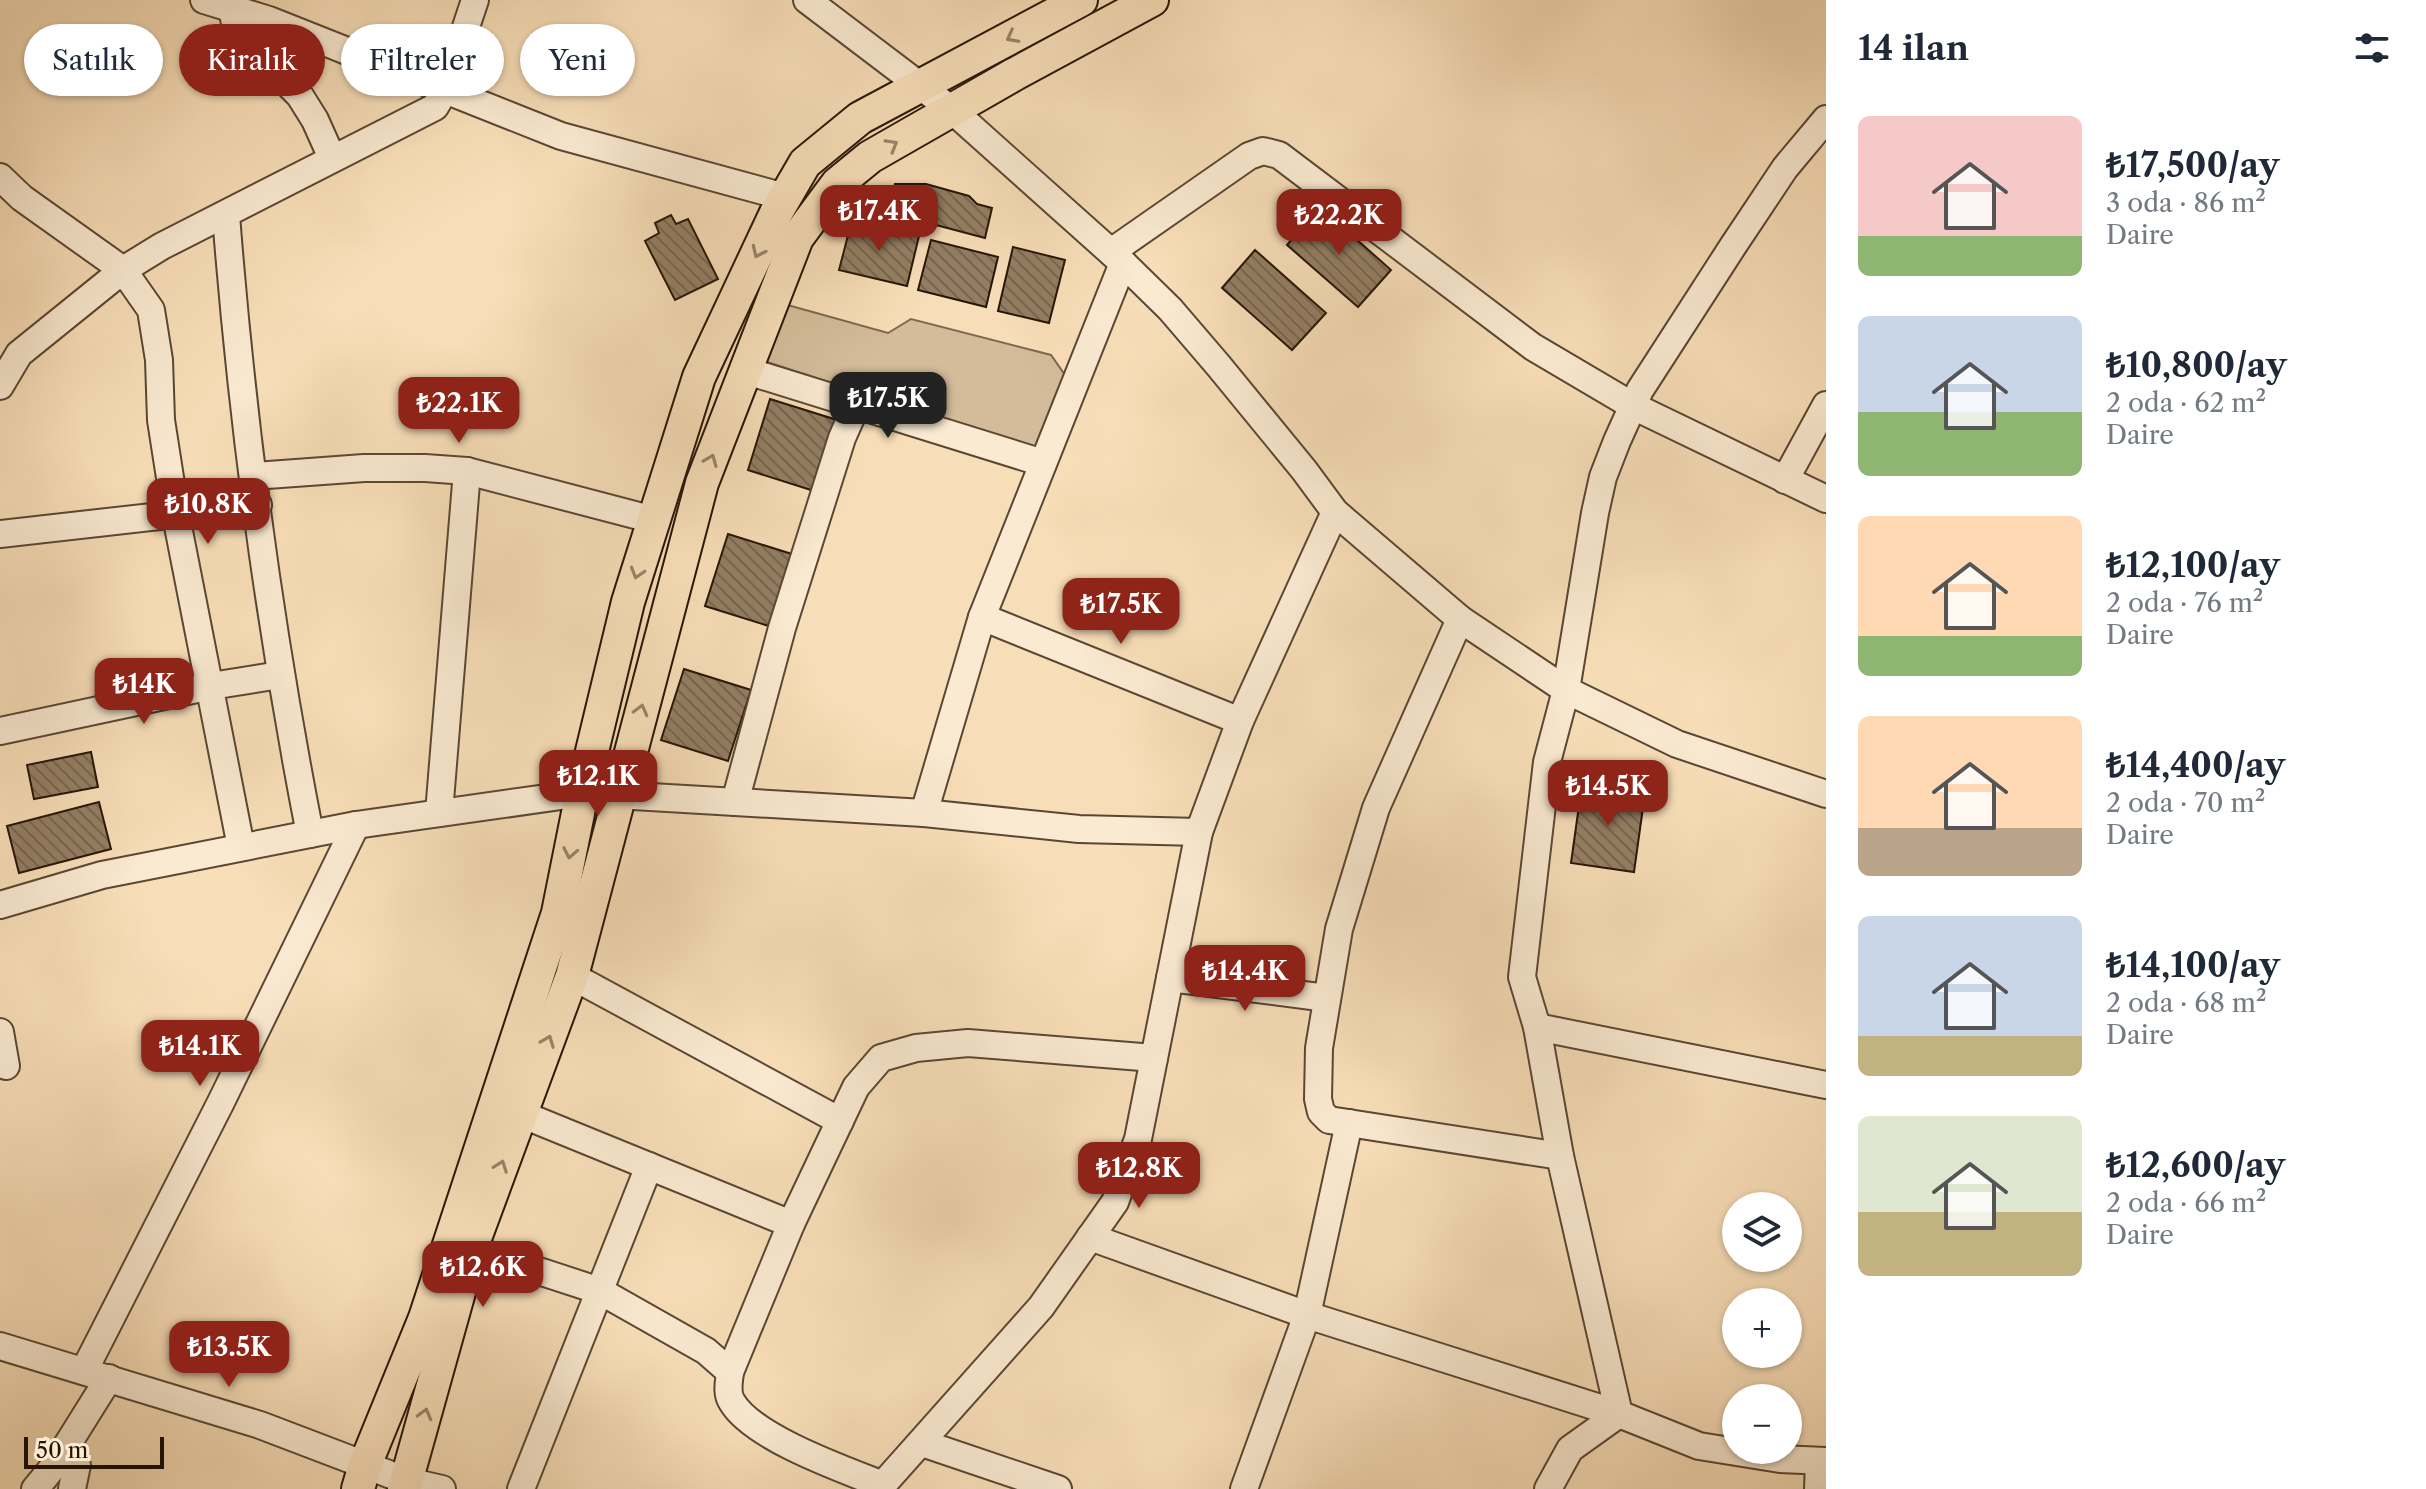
<!DOCTYPE html>
<html lang="tr">
<head>
<meta charset="utf-8">
<style>
  :root { --surface:#fff; --page:#f6f6f7; --text:#1f2937; --muted:#747a83; --accent:#8f2418 }
  body { margin:0; font-family:"Libre Caslon Text",serif; background:var(--page); color:var(--text); height:100vh; display:flex; flex-direction:column; font-size:30px; white-space:nowrap }
  * { box-sizing:border-box; margin:0 }
  p { font-size:26px; color:var(--muted) }
  .icon { flex:none; width:44px; height:44px; fill:none; stroke:currentColor; stroke-width:2; stroke-linecap:round; stroke-linejoin:round }
  .map { position:relative; flex:1; overflow:hidden }
  .details { display:flex; flex-direction:column; background:var(--surface); width:600px }
  .details>* { flex:none }
  .banner { position:absolute; left:24px; top:24px; width:760px; height:72px; display:flex; gap:16px }
  .controls { position:absolute; left:1722px; top:1192px; display:grid; gap:16px }
  .controls a { display:grid; place-items:center; width:80px; height:80px; border-radius:50%; background:var(--surface); box-shadow:0 2px 6px #0004; font-size:40px }
  .scale { position:absolute; left:24px; bottom:20px; width:140px; box-sizing:border-box; padding-left:8px; border:4px solid #261507; border-top:0; font-size:22px; line-height:28px; white-space:nowrap; color:#261507; -webkit-text-stroke:6px #faead1; paint-order:stroke }
  .price { position:absolute; translate:-50% -68px; padding:0 18px; border-radius:16px; background:var(--accent); color:#fff; font-size:26px; line-height:52px; filter:drop-shadow(0 2px 4px #0008) }
  .price::after { content:''; position:absolute; left:50%; top:48px; width:24px; height:18px; margin-left:-12px; background:inherit; clip-path:polygon(0 0,100% 0,50% 100%) }
  .price.current { background:#222; color:#fff }
  ul { padding:0; list-style:none }
  li { display:flex; align-items:center; gap:24px; height:200px; padding:0 32px }
  li span { display:grid; place-items:center; flex:none; width:224px; height:160px; border-radius:12px; color:#555 }
  li>.icon { margin-inline-start:auto }
  span .icon { width:96px; height:96px; fill:#fffc; stroke-width:1 }
  li b { font-size:34px }
  h2 { display:flex; justify-content:space-between; align-items:center; height:96px; padding:0 32px; font-size:34px }
  .chip { padding:0 28px; border-radius:36px; background:var(--surface); box-shadow:0 2px 6px #0004; font-size:28px; line-height:72px }
  .chip.current { background:var(--accent); color:#fff }
  main { display:flex; flex:1; min-height:0 }
  .map>svg:first-child { display:block }
</style>
</head>
<body>
<main>
<div class="map">
<svg width="1826" height="1489" viewBox="0 0 1826 1489">
  <defs>
    <pattern id="building-back-hatch" width="6" height="6" patternUnits="userSpaceOnUse" patternTransform="scale(2)"><rect width="6" height="6" fill="#937e63"/><path d="M-1 5l2 2M0 0l6 6M5-1l2 2" fill="none" stroke="#786650"/></pattern>
  </defs>
  <rect width="100%" height="100%" fill="#f8deb8"/>
  <filter id="stains"><feTurbulence type="fractalNoise" baseFrequency=".0025" numOctaves="4"/><feColorMatrix values="0 0 0 0 .2 0 0 0 0 .09 0 0 0 0 .02 0 0 0 .5 -.17"/></filter>
  <radialGradient id="worn" r=".72"><stop offset=".6" stop-color="#630" stop-opacity="0"/><stop offset="1" stop-color="#630" stop-opacity=".3"/></radialGradient>
  <!-- park -->
  <path fill="#d4bc9a" stroke="#7d6850" stroke-width="2" d="M784,304L888,333L911,319L1051,355L1065,375L1040,451L764,361Z"/>
  <!-- building -->
  <g fill="url(#building-back-hatch)" stroke="#261507" stroke-width="2">
    <path d="M895,184H926L969,196L977,204L992,208L985,238L887,212Z"/>
    <path d="M1320,207L1391,270L1358,307L1287,245Z"/>
    <path d="M671,215L676,224L688,219L718,279L675,300L645,241L659,233L655,223Z"/>
    <path d="M852,220L919,236L907,286L839,270Z"/>
    <path d="M931,240L998,257L986,307L918,290Z"/>
    <path d="M1013,247L1065,260L1049,323L998,311Z"/>
    <path d="M1255,250L1326,313L1292,350L1222,288Z"/>
    <path d="M770,399L837,420L814,491L748,470Z"/>
    <path d="M728,534L795,555L772,627L705,606Z"/>
    <path d="M684,669L751,690L728,761L661,740Z"/>
    <path d="M91,752L98,787L34,799L27,765Z"/>
    <path d="M1582,784L1645,793L1634,872L1571,863Z"/>
    <path d="M99,802L111,849L19,873L7,826Z"/>
  </g>
  <g fill="none" stroke-linecap="round" stroke-linejoin="round">
    <defs>
      <g id="minor">
        <path d="M204,0L269,20L561,136L785,197"/>
        <path d="M807,0L952,110L1123,263L1170,309L1218,365L1304,470L1335,512L1460,619L1566,690L1677,744L1826,794"/>
        <path d="M232,9L237,32L300,96L315,120L332,158"/>
        <path d="M0,177L22,198L123,270L151,310L159,360L161,420L176,516L241,847"/>
        <path d="M226,215C242,422 270,630 310,834"/>
        <path d="M1111,252L1249,156L1263,151L1279,155L1533,347L1633,406L1826,499"/>
        <path d="M747,371L1043,463"/>
        <path d="M0,386L19,354L123,270L162,246L435,107L445,90L475,0"/>
        <path d="M253,476L364,468H425L467,471L654,520"/>
        <path d="M1785,480L1826,405"/>
        <path d="M0,534L258,505"/>
        <path d="M982,617L1240,721"/>
        <path d="M1460,619L1376,808L1339,929L1319,1048L1318,1099L1321,1112L1329,1120L1560,1156"/>
        <path d="M0,731L211,686L280,675"/>
        <path d="M735,802L782,628L842,438L857,404"/>
        <path d="M439,813L467,471"/>
        <path d="M924,813L982,617L1123,263"/>
        <path d="M0,905L102,875L356,825L582,793L924,813L1079,829L1199,832"/>
        <path d="M572,976L840,1121"/>
        <path d="M1170,978L1327,998"/>
        <path d="M1537,1027L1826,1085"/>
        <path d="M0,1032L6,1066"/>
        <path d="M521,1114L791,1224"/>
        <path d="M1090,1237L1307,1315L1619,1414L1699,1446L1780,1459L1826,1461"/>
        <path d="M471,1249L600,1291L706,1351L730,1372"/>
        <path d="M0,1346L260,1425L407,1481L442,1489"/>
        <path d="M84,1371L221,1102L356,825"/>
        <path d="M922,1443L1058,1489"/>
        <path d="M65,1448L77,1465L72,1489"/>
        <path d="M883,1485C845,1470 753,1438 732,1402C726,1393 729,1382 730,1372L791,1224L856,1087L881,1058L916,1048L968,1043L1154,1058"/>
        <path d="M35,1489L54,1466L109,1378"/>
        <path d="M521,1489L649,1166"/>
        <path d="M879,1489L1041,1307L1115,1202L1138,1139L1199,832L1240,721L1335,512"/>
        <path d="M1244,1489L1307,1315L1349,1123"/>
        <path d="M1548,1489L1570,1449L1619,1414L1560,1156L1537,1027L1522,977L1547,762L1566,690L1595,513L1603,477L1617,441L1640,390L1733,246L1785,168L1826,119"/>
        <path d="M1818,1489L1819,1461"/>
      </g>
      <g id="major">
        <path d="M358,1489L365,1465L425,1318L558,913L582,793L628,602L699,377L776,213L805,163L860,118L1081,0"/>
        <path d="M404,1489L471,1249L572,976L702,483L797,238L837,184L870,157L1015,74L1152,0"/>
      </g>
    </defs>
    <!-- minor casing -->
    <use href="#minor" stroke="#5a4733" stroke-width="30"/>
    <!-- major casing -->
    <use href="#major" stroke="#261507" stroke-width="36"/>
    <!-- minor -->
    <use href="#minor" stroke="#faead1" stroke-width="26"/>
    <!-- major -->
    <use href="#major" stroke="#f8deb8" stroke-width="32"/>
  </g>
  <!-- one-way arrows -->
  <defs><path id="oneway-chevron" d="M-2-3.5L2.5 0L-2 3.5" fill="none" stroke-width="1.6" stroke-linecap="round" stroke-linejoin="round" transform="scale(2)"/></defs>
  <g stroke="#9a8468">
    <use href="#oneway-chevron" transform="translate(1012 37) rotate(152)"/>
    <use href="#oneway-chevron" transform="translate(892 145) rotate(-30)"/>
    <use href="#oneway-chevron" transform="translate(758 252) rotate(115)"/>
    <use href="#oneway-chevron" transform="translate(711 460) rotate(-68)"/>
    <use href="#oneway-chevron" transform="translate(637 573) rotate(107)"/>
    <use href="#oneway-chevron" transform="translate(641 710) rotate(-75)"/>
    <use href="#oneway-chevron" transform="translate(570 853) rotate(101)"/>
    <use href="#oneway-chevron" transform="translate(548 1041) rotate(-69)"/>
    <use href="#oneway-chevron" transform="translate(501 1166) rotate(-70)"/>
    <use href="#oneway-chevron" transform="translate(425 1414) rotate(-75)"/>
  </g>
  <rect width="100%" height="100%" filter="url(#stains)"/>
  <rect width="100%" height="100%" fill="url(#worn)"/>
</svg>
<div class="controls">
<a><svg class="icon" aria-label="layers" viewBox="0 0 24 24"><path d="M12 4l9 5-9 5-9-5zM3 14l9 5 9-5"/></svg></a>
<a>+</a>
<a>−</a>
</div>
<div class="scale">50 m</div>
<b class="price" style="left:879px;top:253px">₺17.4K</b>
<b class="price" style="left:1339px;top:257px">₺22.2K</b>
<b class="price current" style="left:888px;top:440px">₺17.5K</b>
<b class="price" style="left:459px;top:445px">₺22.1K</b>
<b class="price" style="left:208px;top:546px">₺10.8K</b>
<b class="price" style="left:1121px;top:646px">₺17.5K</b>
<b class="price" style="left:144px;top:726px">₺14K</b>
<b class="price" style="left:598px;top:818px">₺12.1K</b>
<b class="price" style="left:1608px;top:828px">₺14.5K</b>
<b class="price" style="left:1245px;top:1013px">₺14.4K</b>
<b class="price" style="left:200px;top:1088px">₺14.1K</b>
<b class="price" style="left:1139px;top:1210px">₺12.8K</b>
<b class="price" style="left:483px;top:1309px">₺12.6K</b>
<b class="price" style="left:229px;top:1389px">₺13.5K</b>
<div class="banner">
<a class="chip">Satılık</a>
<a class="chip current">Kiralık</a>
<a class="chip">Filtreler</a>
<a class="chip">Yeni</a>
</div>
</div>
<section class="details">
<h2>14 ilan<svg class="icon" aria-label="filters" viewBox="0 0 24 24"><path d="M4 7h16M4 17h16"/><circle cx="9" cy="7" r="2"/><circle cx="15" cy="17" r="2"/></svg></h2>
<ul>
<li><span style="background:linear-gradient(#f6c9c9 75%,#8fb573 0)"><svg class="icon" aria-label="home" viewBox="0 0 24 24"><path d="M3 11l9-7 9 7M6 9v11h12V9"/></svg></span><div><b>₺17,500/ay</b><p>3 oda · 86 m²</p><p>Daire</p></div></li>
<li><span style="background:linear-gradient(#c9d6e8 60%,#8fb573 0)"><svg class="icon" aria-label="home" viewBox="0 0 24 24"><path d="M3 11l9-7 9 7M6 9v11h12V9"/></svg></span><div><b>₺10,800/ay</b><p>2 oda · 62 m²</p><p>Daire</p></div></li>
<li><span style="background:linear-gradient(#ffd9b3 75%,#8fb573 0)"><svg class="icon" aria-label="home" viewBox="0 0 24 24"><path d="M3 11l9-7 9 7M6 9v11h12V9"/></svg></span><div><b>₺12,100/ay</b><p>2 oda · 76 m²</p><p>Daire</p></div></li>
<li><span style="background:linear-gradient(#ffd9b3 70%,#b9a48a 0)"><svg class="icon" aria-label="home" viewBox="0 0 24 24"><path d="M3 11l9-7 9 7M6 9v11h12V9"/></svg></span><div><b>₺14,400/ay</b><p>2 oda · 70 m²</p><p>Daire</p></div></li>
<li><span style="background:linear-gradient(#c9d6e8 75%,#c2b280 0)"><svg class="icon" aria-label="home" viewBox="0 0 24 24"><path d="M3 11l9-7 9 7M6 9v11h12V9"/></svg></span><div><b>₺14,100/ay</b><p>2 oda · 68 m²</p><p>Daire</p></div></li>
<li><span style="background:linear-gradient(#dfe7d0 60%,#c2b280 0)"><svg class="icon" aria-label="home" viewBox="0 0 24 24"><path d="M3 11l9-7 9 7M6 9v11h12V9"/></svg></span><div><b>₺12,600/ay</b><p>2 oda · 66 m²</p><p>Daire</p></div></li>
</ul>
</section>
</main>
</body>
</html>
